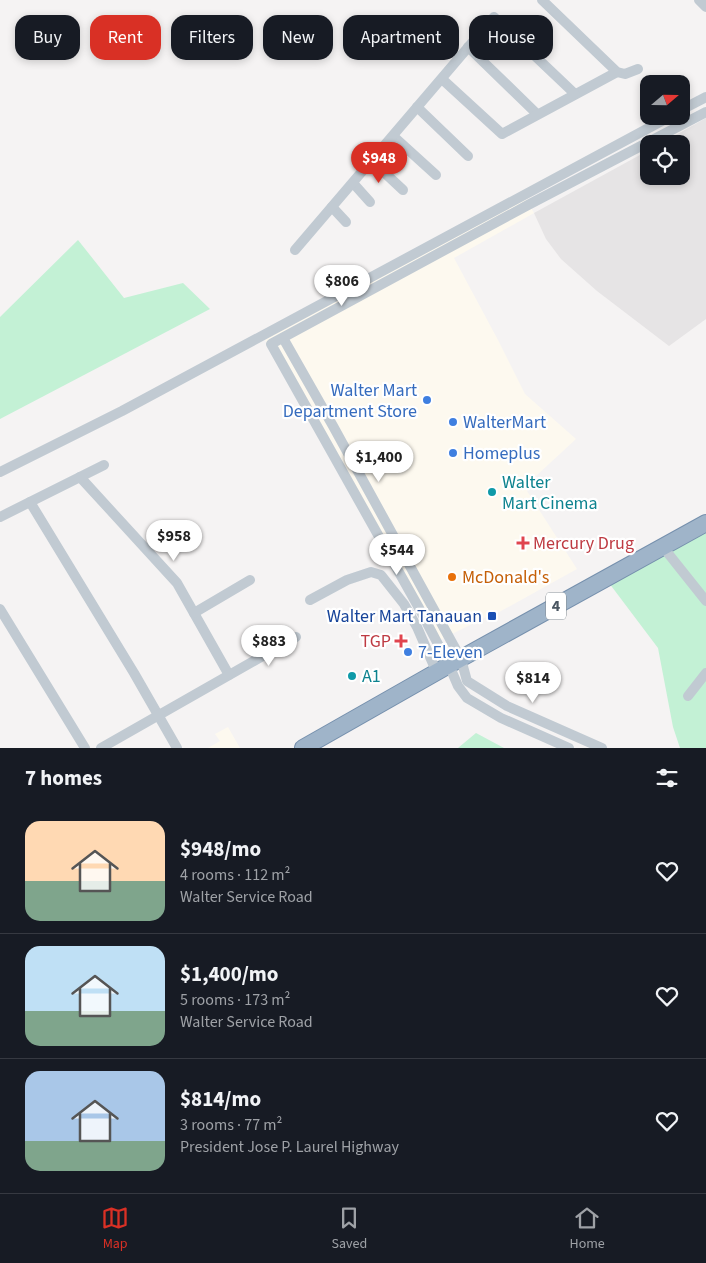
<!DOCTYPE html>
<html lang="en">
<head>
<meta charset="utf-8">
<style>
  :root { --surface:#171b24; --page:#242831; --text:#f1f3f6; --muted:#9ea1a6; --line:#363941; --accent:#d93025 }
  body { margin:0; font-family:"Source Sans 3",sans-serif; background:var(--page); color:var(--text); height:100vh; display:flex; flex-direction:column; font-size:19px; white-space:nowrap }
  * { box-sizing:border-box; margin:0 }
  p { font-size:16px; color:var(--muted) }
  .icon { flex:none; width:28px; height:28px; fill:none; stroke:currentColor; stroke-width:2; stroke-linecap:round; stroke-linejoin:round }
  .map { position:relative; height:748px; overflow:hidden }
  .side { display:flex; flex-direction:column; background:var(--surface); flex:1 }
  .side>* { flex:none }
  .hud { position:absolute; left:15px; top:15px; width:676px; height:45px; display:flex; gap:10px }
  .needle { width:32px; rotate:70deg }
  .tools { position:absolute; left:640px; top:75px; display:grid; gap:10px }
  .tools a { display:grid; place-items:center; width:50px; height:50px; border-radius:10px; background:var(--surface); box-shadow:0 2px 8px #0003; font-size:25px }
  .price { position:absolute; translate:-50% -42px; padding:0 11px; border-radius:18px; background:#fff; color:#222; font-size:16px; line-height:32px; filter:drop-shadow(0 1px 2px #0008) }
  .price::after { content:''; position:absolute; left:50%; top:30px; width:15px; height:11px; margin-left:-8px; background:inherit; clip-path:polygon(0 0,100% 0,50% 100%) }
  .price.selected { background:var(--accent); color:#fff }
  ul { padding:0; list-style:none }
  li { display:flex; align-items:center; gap:15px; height:125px; padding:0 25px }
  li+li { border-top:1px solid var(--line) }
  li span { display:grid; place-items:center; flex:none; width:140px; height:100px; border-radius:15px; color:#555 }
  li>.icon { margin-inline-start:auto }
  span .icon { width:60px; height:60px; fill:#fffc; stroke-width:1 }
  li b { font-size:21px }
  h2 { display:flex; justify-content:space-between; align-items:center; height:60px; padding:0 25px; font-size:21px }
  .chip { padding:0 18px; border-radius:15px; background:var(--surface); box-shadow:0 2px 8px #0003; font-size:18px; line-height:45px }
  .chip.selected { background:var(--accent); color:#fff }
  .menu { display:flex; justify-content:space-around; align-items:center; height:70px; border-top:1px solid var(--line); background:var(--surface); font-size:14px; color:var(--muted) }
  .menu a { display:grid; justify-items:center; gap:2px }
  .menu .selected { color:var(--accent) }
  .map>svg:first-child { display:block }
</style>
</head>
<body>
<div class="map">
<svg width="706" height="748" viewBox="0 0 706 748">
  <rect width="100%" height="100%" fill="#f5f3f3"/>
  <!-- commercial -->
  <g fill="#fdf9ef">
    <path d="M525,197L534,213L454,258L498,340L525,394L576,439L536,476L527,491L577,569L492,616L486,617L434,643L261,333Z"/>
    <path d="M228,727L240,748H208L220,741L215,734Z"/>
  </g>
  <!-- education -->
  <path fill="#e6e4e5" d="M706,118V319L669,346L597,291L561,259L546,239L534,213L649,150V176H681V144H660Z"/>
  <!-- green -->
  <g fill="#c3f1d5">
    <path d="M78,240L124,298L183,283L210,309L0,419V317Z"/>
    <path d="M706,522V748H680L673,727L658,648L606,579Z"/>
    <path d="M476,733L504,748H458Z"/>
  </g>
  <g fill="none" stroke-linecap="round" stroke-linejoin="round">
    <defs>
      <path id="trunk" d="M303,748L449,665L706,523"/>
    </defs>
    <!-- trunk casing -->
    <use href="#trunk" stroke="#7690ad" stroke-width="18"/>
    <!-- minor -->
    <g stroke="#c1cad2" stroke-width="10">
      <path d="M542,0L617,72L625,74L638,69"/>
      <path d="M699,0L706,7"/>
      <path d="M468,47L537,114"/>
      <path d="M442,79L502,134L617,72"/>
      <path d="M417,107L468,156"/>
      <path d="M681,110L706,97"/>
      <path d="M393,136L436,175"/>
      <path d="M372,161L403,190"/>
      <path d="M353,183L370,202"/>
      <path d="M332,207L346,222"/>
      <path d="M295,250L494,17L575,94"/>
      <path d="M283,338L333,426L461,659L467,681L507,706L602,748"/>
      <path d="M0,472L122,411L671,116"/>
      <path d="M80,477L177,583L229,675"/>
      <path d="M30,502L134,673L177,748"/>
      <path d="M0,517L104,465"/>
      <path d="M663,547L706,601"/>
      <path d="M310,600L347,580L371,572L381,575L404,604L417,627L437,673"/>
      <path d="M0,609L85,748"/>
      <path d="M194,613L250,580"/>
      <path d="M688,696L706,673"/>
      <path d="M101,748L296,637"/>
      <path d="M569,748L501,718L467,698L458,686L449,665L419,608L271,344L528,205L706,112"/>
    </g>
    <!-- trunk -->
    <use href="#trunk" stroke="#9fb4c9" stroke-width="16"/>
  </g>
  <!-- markers -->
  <g fill="#3f7fe0" stroke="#fff" stroke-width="2">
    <circle cx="427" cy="400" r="5"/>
    <circle cx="453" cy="422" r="5"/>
    <circle cx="453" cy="453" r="5"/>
    <circle cx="408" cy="652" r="5"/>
  </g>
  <g fill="#0f9aa8" stroke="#fff" stroke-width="2">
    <circle cx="492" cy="492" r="5"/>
    <circle cx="352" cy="676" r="5"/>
  </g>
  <g fill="#e0444e" stroke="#fff" stroke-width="2">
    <path d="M520.5 535.5h5v5h5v5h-5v5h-5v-5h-5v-5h5z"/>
    <path d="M398.5 633.5h5v5h5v5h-5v5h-5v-5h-5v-5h5z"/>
  </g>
  <circle fill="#e8710a" stroke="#fff" stroke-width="2" cx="452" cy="577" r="5"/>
  <rect fill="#1a4fb4" stroke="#fff" stroke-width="2" x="487" y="611" width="10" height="10" rx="2.5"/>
  <g text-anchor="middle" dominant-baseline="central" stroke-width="4.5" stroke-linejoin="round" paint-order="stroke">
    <!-- shield labels -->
    <rect fill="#fff" stroke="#808990" stroke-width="1" x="546" y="592.5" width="20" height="27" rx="4"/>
    <g font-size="16" font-weight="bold" fill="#4a5661">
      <text x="556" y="606">4</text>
    </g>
    <!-- shop labels -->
    <g font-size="18" fill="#366cbe" stroke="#fff" text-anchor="start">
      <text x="417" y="390" text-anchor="end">Walter Mart<tspan x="417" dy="21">Department Store</tspan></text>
      <text x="463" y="422">WalterMart</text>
      <text x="463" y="453">Homeplus</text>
      <text x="418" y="652">7-Eleven</text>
    </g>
    <!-- culture labels -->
    <g font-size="18" fill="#0d838f" stroke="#fff" text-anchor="start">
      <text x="502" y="482">Walter<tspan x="502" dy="21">Mart Cinema</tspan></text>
      <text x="362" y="676">A1</text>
    </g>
    <!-- health labels -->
    <g font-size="18" fill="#be3a42" stroke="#fff" text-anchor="start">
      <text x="533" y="543">Mercury Drug</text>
      <text x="391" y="641" text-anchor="end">TGP</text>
    </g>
    <!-- food labels -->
    <g font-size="18" fill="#c56008" stroke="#fff" text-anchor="start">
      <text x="462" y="577">McDonald's</text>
    </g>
    <!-- transit labels -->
    <g font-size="18" fill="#164399" stroke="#fff" text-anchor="end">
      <text x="482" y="616">Walter Mart Tanauan</text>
    </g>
  </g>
</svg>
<div class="tools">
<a><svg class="needle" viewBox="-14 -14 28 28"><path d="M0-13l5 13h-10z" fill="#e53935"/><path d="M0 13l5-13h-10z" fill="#9ea1a6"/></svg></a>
<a><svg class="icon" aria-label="locate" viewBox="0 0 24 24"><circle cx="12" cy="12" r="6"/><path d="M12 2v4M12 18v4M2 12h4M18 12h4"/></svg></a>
</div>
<b class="price selected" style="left:379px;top:184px">$948</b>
<b class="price" style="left:342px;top:307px">$806</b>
<b class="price" style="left:379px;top:483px">$1,400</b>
<b class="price" style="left:174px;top:562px">$958</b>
<b class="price" style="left:397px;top:576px">$544</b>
<b class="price" style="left:269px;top:667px">$883</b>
<b class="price" style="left:533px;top:704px">$814</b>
<div class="hud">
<a class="chip">Buy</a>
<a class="chip selected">Rent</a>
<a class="chip">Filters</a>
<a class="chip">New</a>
<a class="chip">Apartment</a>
<a class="chip">House</a>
</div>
</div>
<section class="side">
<h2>7 homes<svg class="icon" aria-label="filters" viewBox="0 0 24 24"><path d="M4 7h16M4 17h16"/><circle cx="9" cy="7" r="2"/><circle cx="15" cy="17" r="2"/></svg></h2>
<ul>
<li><span style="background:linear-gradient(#ffd9b3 60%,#7fa58c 0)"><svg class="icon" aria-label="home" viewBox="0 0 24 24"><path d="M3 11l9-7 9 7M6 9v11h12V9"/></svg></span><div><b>$948/mo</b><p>4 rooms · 112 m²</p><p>Walter Service Road</p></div><svg class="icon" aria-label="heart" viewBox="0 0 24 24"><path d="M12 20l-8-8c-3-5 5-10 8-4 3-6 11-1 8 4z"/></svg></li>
<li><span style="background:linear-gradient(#bfe0f5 65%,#7fa58c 0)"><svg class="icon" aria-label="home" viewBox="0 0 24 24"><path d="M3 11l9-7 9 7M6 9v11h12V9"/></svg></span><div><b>$1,400/mo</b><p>5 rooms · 173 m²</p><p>Walter Service Road</p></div><svg class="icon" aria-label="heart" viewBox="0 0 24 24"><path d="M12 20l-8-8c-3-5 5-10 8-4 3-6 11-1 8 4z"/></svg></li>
<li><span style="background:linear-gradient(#a9c7e8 70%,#7fa58c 0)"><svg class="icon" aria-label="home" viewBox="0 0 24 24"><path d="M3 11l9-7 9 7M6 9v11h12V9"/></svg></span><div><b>$814/mo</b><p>3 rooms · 77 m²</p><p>President Jose P. Laurel Highway</p></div><svg class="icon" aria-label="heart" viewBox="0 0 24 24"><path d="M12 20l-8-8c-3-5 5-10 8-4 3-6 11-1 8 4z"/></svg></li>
</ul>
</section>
<nav class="menu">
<a class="selected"><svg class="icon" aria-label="map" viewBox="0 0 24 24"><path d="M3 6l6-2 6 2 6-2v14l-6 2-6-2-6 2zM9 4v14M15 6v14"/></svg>Map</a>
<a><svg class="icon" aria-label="saved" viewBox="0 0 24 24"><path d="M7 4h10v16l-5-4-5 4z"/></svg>Saved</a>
<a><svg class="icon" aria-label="home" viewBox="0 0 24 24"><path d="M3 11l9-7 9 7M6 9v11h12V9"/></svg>Home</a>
</nav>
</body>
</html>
